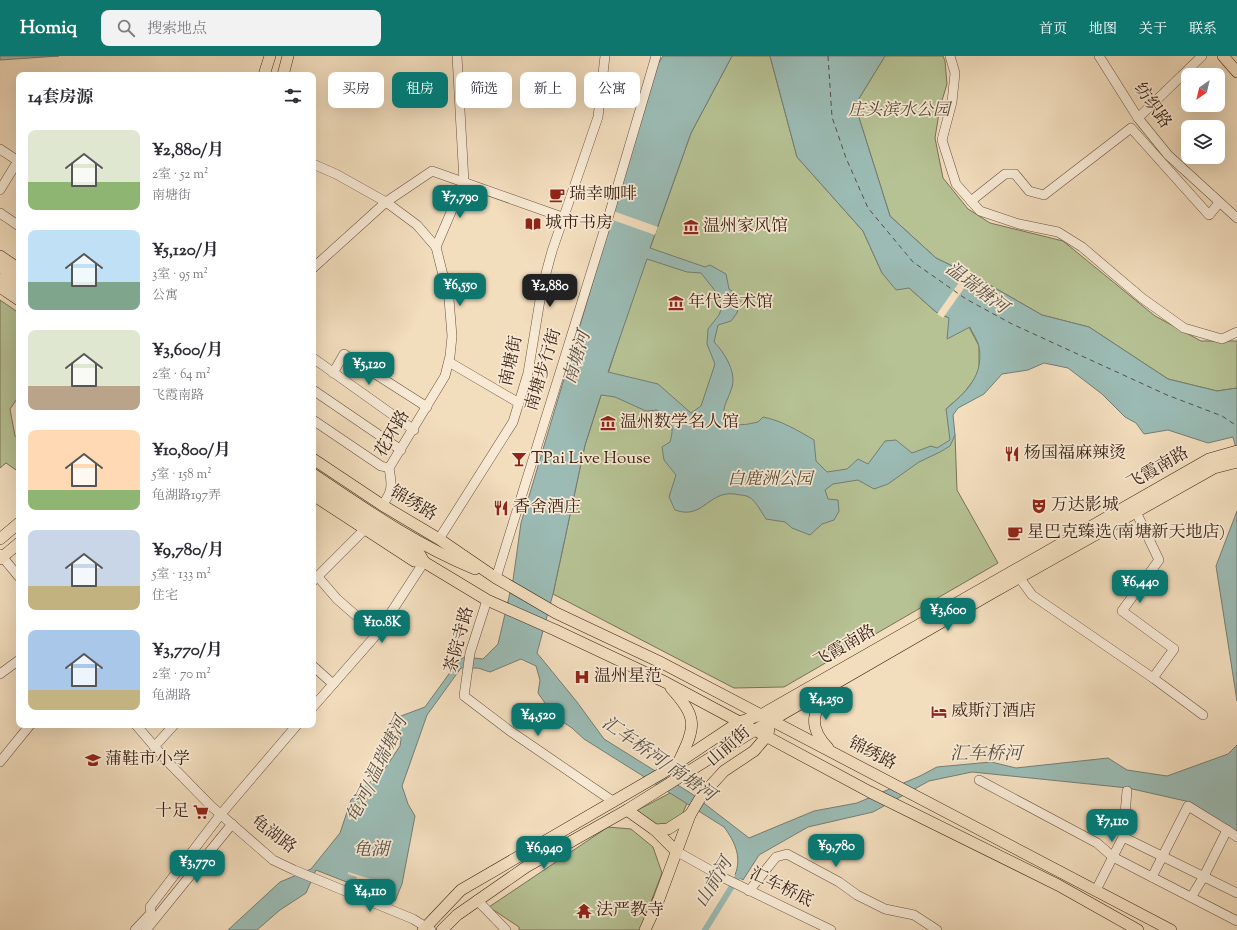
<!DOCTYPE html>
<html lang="zh">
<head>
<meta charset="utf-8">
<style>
  :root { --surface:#fff; --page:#f2f2f3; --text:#2b2b33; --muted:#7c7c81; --accent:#0f766e }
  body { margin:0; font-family:"Sorts Mill Goudy","Noto Serif SC",serif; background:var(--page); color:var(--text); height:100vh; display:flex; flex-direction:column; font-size:15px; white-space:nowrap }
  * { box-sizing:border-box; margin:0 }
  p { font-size:13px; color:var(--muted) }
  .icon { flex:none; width:22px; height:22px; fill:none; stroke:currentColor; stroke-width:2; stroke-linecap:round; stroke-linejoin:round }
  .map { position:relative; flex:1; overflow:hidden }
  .side { position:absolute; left:16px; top:16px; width:300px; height:656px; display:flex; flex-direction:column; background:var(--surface); border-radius:8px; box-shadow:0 4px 16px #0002 }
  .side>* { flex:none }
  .banner { position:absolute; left:328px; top:16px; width:380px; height:36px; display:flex; gap:8px }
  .needle { width:26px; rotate:214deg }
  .tools { position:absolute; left:1181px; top:12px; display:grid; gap:8px }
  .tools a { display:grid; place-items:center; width:44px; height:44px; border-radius:8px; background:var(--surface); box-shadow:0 4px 16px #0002; font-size:20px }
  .price { position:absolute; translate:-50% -34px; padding:0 9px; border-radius:8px; background:var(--accent); color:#fff; font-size:13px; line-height:26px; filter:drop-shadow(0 1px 2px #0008) }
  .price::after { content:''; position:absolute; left:50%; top:24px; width:12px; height:9px; margin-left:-6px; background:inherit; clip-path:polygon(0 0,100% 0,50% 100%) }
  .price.active { background:#222; color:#fff }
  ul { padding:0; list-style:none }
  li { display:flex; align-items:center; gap:12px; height:100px; padding:0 12px }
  li span { display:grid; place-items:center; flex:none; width:112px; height:80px; border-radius:8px; color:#555 }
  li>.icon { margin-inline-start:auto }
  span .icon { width:48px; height:48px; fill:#fffc; stroke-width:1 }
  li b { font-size:17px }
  h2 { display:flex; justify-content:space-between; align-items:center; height:48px; padding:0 12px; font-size:17px }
  .tag { padding:0 14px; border-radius:8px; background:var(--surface); box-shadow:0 4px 16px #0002; font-size:14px; line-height:36px }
  .tag.active { background:var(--accent); color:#fff }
  header { display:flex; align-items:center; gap:24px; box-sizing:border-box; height:56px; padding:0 20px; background:var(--accent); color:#fff }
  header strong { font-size:19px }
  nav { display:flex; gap:22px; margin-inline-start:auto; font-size:14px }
  .search { width:280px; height:36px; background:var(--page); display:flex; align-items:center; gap:10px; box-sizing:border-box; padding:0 14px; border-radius:8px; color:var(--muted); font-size:15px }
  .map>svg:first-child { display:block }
</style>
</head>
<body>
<header>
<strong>Homiq</strong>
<div class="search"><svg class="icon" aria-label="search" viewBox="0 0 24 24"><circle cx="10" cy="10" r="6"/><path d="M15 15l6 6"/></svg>搜索地点</div>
<nav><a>首页</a><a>地图</a><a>关于</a><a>联系</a></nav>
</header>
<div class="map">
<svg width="1237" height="874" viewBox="0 0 1237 874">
  <rect width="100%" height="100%" fill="#f2ddbd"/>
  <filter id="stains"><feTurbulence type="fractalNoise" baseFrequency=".005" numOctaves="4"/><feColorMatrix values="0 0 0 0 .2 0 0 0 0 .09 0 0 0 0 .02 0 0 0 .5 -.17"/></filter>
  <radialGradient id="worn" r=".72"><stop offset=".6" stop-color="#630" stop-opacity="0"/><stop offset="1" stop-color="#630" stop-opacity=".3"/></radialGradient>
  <!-- green -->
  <g fill="#b6c294" stroke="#797254">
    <path d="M732,0H770L797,101L863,175L882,217L909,232L936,256L969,271L979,290V317L963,338L946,353L955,379L957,434L998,507L784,631L734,632L553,538L585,389L631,246L691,77Z"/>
    <path d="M885,0H943L945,5L947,28L940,51L935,82L943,122L968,153L990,167L1063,185L1155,260L1201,285H1237V332L1217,335L1168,323L1089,271L1042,259L981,224L936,202L890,160L855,49Z"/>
    <path d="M0,244L19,257V340L10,353L15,380L19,383V416L6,407L0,412Z"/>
    <path d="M672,736L687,747L680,764L658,773L636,755Z"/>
    <path d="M608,771L631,773L653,791L662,817L640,874H519V871L489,851Z"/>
  </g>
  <!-- water -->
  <g fill="#9bbbb4" stroke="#757d74" fill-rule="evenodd">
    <path d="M0,0H59L0,4Z"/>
    <path d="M663,0H732L691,77L650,192L705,211L710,209L726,218L729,233L738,239L740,245L737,257L731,265L718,269L714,286C725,297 738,318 731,334C727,346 722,351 724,364C737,371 744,369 758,366L763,361C780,364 799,375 814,384L816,405L827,416L847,413L858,403L868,408L885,385L896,384L912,397L931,390L937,392L950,384L946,353C966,336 984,320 979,291C978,284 972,277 970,271L947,283L949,262L936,256L909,232L896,234L882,217L863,175L797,101L770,0H885L855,49L890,160L936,202L981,224L1042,259L1089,271L1168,323L1217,335L1237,332V396L1233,381L1208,387L1168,374L1144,378L1136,367L1125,361L1102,338L1068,312L1044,307L1028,314L1002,318L984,338L958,352L953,359L955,379L950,390L940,396L919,406L888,428L874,433L858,424L833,428L825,434L828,443L838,444L839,455L834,464L822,468L810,479L792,472L785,466L766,463C762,457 756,445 749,441C747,440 743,439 740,439C708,431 705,465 675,454L669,441L676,419L664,404L662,391L670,386C675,369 671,364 657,354L646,355L615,341L601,339L585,389L553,538L537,597L577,646L604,683L692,738L749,782L814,755L857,747L920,720L937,711L991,706L1016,712L1108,702L1127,714L1167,720L1228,698L1237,689V778L1190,746L1128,732L972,716L929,725L873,756L808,771L759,799L743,824L735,819C742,801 735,786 724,771L584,683L572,672L554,660L538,637L540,624L536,610L521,603L490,616L478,612H461L427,659L402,730L408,748L415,760L402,828L395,845L316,814L306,837L280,854L257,874H228L280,826L311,813L340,777L351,744L386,711L400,690L401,683L394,674L397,669L393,663L425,651L459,604L465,601L483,603L498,588L513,524L521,467L658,8ZM647,203L687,216L701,217L724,246L719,259L708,273L707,288L715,308L701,350L691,357L658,328L608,316Z"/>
    <path d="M1237,455V645L1216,510Z"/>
  </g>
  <!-- pier -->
  <g fill="#f2ddbd">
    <path d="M613,155L658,171L655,179L610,163Z"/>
    <path d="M967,215L974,218L943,262L937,258Z"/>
    <path d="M348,816L377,825L376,829L364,825L361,832L354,829L357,821L348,818Z"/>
  </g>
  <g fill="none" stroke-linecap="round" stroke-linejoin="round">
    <!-- canal -->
    <path stroke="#9bbbb4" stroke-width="6" d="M705,874L742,814"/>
    <!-- ferry -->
    <path stroke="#584f44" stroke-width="1" stroke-dasharray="5 4" stroke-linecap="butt" d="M828,0L832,61L846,102L868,152L913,206L966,243L1012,268L1167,339L1222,360L1237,370"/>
    <defs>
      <g id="minor">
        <path d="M950,0L955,17L952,46L942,84L956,128L980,155L1019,168L1058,176L1082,191L1142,242L1184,272L1222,283L1237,276"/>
        <path d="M1099,0L1138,62L1168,99L1237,162"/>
        <path d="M1138,62L1202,0"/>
        <path d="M0,93L18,105"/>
        <path d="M313,108L336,118L386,146L417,169L436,191L449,243L452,280L450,300L445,320L389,412C392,428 393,436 382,449"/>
        <path d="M0,134L19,103"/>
        <path d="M971,145L1005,118H1015L1029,135L1044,139L1131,72L1209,159L1219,147"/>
        <path d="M0,157L19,170"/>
        <path d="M436,191L464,126L457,0"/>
        <path d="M313,212L386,146L432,115L562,161"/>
        <path d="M313,302L414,374"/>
        <path d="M449,306L519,347"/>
        <path d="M333,317L344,298L427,351"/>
        <path d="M313,334L401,394"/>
        <path d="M313,364L381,410L389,412"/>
        <path d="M1136,456L1159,504L1122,555L1174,593L1153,622"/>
        <path d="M439,483L513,366L528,317L542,232L552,195L598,61L605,0"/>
        <path d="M0,498L19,521"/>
        <path d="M1016,517L1032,539L1153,622L1203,659"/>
        <path d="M318,521L337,543L377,578"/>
        <path d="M496,522L609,159L656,0"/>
        <path d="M313,525L365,473"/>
        <path d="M487,544L470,597L464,640L510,675L614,746"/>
        <path d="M313,610L333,628"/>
        <path d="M0,618L19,604"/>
        <path d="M313,651L377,578L424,506"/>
        <path d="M136,669L166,704L211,750L273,804L294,814L413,863L431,874"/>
        <path d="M154,691L174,669"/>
        <path d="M0,706L30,669"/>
        <path d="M979,724L1097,787L1113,801L1237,865"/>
        <path d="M1123,781L1237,837"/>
        <path d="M676,795L726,823L831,874"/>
        <path d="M1152,821L1188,750L1227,774"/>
        <path d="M1096,834L1123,781L1127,735"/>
        <path d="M749,835L776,801L787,798L839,826L857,839L885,853L914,859L937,874"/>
        <path d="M1192,840L1204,820L1227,774L1237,781"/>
        <path d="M477,844L506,874"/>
        <path d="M135,874L151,857L150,851L221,758L297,669"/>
        <path d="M146,874L232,768"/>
      </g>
      <g id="major">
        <path d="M1223,0L1237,16"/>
        <path d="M264,19L270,0"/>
        <path d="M283,19L288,0"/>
        <path d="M0,200L19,213"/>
        <path d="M0,211L19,223"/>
        <path d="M4,222L19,232"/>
        <path d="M0,231L19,244"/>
        <path d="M313,403L382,449L439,483L496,522L556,557L662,607L1171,874"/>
        <path d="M313,418C365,453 416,489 475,513"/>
        <path d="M313,428L419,497L424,506"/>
        <path d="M313,439L414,505L424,506L487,544L555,574L665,626L870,736L1058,829L1138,874"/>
        <path d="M0,483L19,467"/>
        <path d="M0,503L19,487"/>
        <path d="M671,632C698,662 696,670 679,705"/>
        <path d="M828,635C811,657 809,672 828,692"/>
        <path d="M627,754L655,774L676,795"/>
        <path d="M655,774L668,773L690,759"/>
        <path d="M423,874L461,834L664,716L739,666L761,659L1209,403L1237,395"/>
        <path d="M442,874L457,859L526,811L627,754L755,674L992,537L1214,412L1237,406"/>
        <path d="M645,874L659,843L690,759L702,739L724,715L754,695L766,681L769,674"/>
      </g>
    </defs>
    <!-- minor casing -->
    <use href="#minor" stroke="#6a503e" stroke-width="10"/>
    <!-- major casing -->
    <use href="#major" stroke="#3c2114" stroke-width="12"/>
    <!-- minor -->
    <use href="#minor" stroke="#f7e9d4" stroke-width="9"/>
    <!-- major -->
    <use href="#major" stroke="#f2ddbd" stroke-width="11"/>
  </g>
  <!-- icons -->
  <defs>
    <symbol id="cafe-bare" viewBox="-9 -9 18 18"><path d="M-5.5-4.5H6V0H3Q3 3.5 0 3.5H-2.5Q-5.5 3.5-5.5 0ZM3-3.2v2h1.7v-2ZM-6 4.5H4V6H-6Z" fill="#8f2418" stroke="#f7e9d4" stroke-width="2.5" paint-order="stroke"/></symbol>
    <symbol id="library-bare" viewBox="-9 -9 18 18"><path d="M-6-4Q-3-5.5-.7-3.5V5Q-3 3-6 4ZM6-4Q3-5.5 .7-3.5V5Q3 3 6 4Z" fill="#8f2418" stroke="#f7e9d4" stroke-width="2.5" paint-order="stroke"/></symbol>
    <symbol id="museum-bare" viewBox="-9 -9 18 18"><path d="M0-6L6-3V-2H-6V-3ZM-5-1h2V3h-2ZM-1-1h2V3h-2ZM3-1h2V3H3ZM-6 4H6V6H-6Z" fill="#8f2418" stroke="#f7e9d4" stroke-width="2.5" paint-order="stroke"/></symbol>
    <symbol id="restaurant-bare" viewBox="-9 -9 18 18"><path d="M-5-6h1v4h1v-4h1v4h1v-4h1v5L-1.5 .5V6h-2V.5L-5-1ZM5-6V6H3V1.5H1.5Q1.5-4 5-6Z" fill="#8f2418" stroke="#f7e9d4" stroke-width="2.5" paint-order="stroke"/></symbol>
    <symbol id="bar-bare" viewBox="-9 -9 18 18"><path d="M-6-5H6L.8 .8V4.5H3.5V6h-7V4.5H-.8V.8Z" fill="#8f2418" stroke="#f7e9d4" stroke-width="2.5" paint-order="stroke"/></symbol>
    <symbol id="theatre-bare" viewBox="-9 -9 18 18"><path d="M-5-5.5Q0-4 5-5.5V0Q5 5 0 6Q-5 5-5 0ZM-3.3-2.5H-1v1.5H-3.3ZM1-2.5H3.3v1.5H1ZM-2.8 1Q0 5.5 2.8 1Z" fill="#8f2418" stroke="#f7e9d4" stroke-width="2.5" paint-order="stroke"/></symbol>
    <symbol id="hospital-bare" viewBox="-9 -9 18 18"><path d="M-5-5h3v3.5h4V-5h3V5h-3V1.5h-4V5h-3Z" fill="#8f2418" stroke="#f7e9d4" stroke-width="2.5" paint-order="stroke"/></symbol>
    <symbol id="hotel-bare" viewBox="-9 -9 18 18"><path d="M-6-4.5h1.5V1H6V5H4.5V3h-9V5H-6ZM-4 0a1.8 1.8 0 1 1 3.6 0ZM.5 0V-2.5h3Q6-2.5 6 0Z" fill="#8f2418" stroke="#f7e9d4" stroke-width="2.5" paint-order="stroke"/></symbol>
    <symbol id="school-bare" viewBox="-9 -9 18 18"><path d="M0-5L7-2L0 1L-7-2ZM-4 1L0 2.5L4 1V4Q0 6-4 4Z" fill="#8f2418" stroke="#f7e9d4" stroke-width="2.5" paint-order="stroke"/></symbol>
    <symbol id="supermarket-bare" viewBox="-9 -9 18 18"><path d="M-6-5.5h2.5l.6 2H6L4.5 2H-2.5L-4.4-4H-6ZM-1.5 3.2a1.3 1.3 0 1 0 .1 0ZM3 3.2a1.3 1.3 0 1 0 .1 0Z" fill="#8f2418" stroke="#f7e9d4" stroke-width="2.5" paint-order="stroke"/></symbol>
    <symbol id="temple-bare" viewBox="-9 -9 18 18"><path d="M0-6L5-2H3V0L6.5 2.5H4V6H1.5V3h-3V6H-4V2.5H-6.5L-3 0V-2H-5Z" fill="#8f2418" stroke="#f7e9d4" stroke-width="2.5" paint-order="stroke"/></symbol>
  </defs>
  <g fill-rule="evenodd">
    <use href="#cafe-bare" x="546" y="128" width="22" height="22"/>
    <use href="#library-bare" x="522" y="157" width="22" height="22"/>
    <use href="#museum-bare" x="680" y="160" width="22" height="22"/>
    <use href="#museum-bare" x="665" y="236" width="22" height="22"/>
    <use href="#museum-bare" x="597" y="356" width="22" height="22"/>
    <use href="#restaurant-bare" x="1001" y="387" width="22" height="22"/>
    <use href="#bar-bare" x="508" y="392" width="22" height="22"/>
    <use href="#theatre-bare" x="1028" y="439" width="22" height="22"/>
    <use href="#restaurant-bare" x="490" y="441" width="22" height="22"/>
    <use href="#cafe-bare" x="1004" y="466" width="22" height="22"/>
    <use href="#hospital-bare" x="571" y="610" width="22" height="22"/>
    <use href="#hotel-bare" x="928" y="645" width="22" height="22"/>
    <use href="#school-bare" x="82" y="693" width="22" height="22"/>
    <use href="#supermarket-bare" x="190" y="745" width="22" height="22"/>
    <use href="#temple-bare" x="573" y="844" width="22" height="22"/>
  </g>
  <g text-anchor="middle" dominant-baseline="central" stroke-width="3.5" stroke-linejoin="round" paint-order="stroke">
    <!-- street labels -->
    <g font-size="17" fill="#3c2114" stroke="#f7e9d4">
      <text transform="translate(1152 50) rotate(55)">纺织路</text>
      <text transform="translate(512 305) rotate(-78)">南塘街</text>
      <text transform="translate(544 314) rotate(-73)">南塘步行街</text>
      <text transform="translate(393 378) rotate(-60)">花环路</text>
      <text transform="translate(1158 413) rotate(-30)">飞霞南路</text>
      <text transform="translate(413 448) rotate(31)">锦绣路</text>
      <text transform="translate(460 584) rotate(-75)">茶院寺路</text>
      <text transform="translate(845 591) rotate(-30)">飞霞南路</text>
      <text transform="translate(729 691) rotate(-41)">山前街</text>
      <text transform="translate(872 698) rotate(27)">锦绣路</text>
      <text transform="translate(273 779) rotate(37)">龟湖路</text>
      <text transform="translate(781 832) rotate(26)">汇车桥底</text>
    </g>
    <!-- park labels -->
    <g font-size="17" font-style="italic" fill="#5a4934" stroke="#f7e9d4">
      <text x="899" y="55">庄头滨水公园</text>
      <text x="770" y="424">白鹿洲公园</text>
    </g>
    <!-- poi labels -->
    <g font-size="17" fill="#3c2114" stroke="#f7e9d4" text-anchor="start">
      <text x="569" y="139">瑞幸咖啡</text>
      <text x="545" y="168">城市书房</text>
      <text x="703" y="171">温州家风馆</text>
      <text x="688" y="247">年代美术馆</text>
      <text x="620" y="367">温州数学名人馆</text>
      <text x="1024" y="398">杨国福麻辣烫</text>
      <text x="531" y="403">TPai Live House</text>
      <text x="1051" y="450">万达影城</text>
      <text x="513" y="452">香舍酒庄</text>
      <text x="1027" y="477">星巴克臻选(南塘新天地店)</text>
      <text x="594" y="621">温州星范</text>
      <text x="951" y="656">威斯汀酒店</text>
      <text x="105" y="704">蒲鞋市小学</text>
      <text x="189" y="756" text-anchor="end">十足</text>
      <text x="596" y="855">法严教寺</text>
    </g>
    <!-- water labels -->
    <g font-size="18" font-style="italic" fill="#584f44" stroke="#f7e9d4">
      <text transform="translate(976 233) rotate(37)">温瑞塘河</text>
      <text transform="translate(578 302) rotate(-73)">南塘河</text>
      <text x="986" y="699">汇车桥河</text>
      <text transform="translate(658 704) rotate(35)">汇车桥河/南塘河</text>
      <text transform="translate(378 714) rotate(-64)">龟河/温瑞塘河</text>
      <text x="371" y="795">龟湖</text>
      <text transform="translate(715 827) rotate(-59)">山前河</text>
    </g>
  </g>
  <rect width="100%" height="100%" filter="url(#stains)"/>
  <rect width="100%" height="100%" fill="url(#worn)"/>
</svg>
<div class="tools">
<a><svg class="needle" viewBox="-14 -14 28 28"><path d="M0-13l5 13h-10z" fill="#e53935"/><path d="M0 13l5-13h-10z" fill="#7c7c81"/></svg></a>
<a><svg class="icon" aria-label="layers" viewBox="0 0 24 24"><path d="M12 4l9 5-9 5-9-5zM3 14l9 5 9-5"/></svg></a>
</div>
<b class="price" style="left:460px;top:163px">¥7,790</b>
<b class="price" style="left:460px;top:251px">¥6,550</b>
<b class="price active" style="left:550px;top:252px">¥2,880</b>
<b class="price" style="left:369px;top:330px">¥5,120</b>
<b class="price" style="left:1140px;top:548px">¥6,440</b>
<b class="price" style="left:948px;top:576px">¥3,600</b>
<b class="price" style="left:382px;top:588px">¥10.8K</b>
<b class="price" style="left:826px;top:665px">¥4,250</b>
<b class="price" style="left:538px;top:681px">¥4,520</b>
<b class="price" style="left:1112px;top:787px">¥7,110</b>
<b class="price" style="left:836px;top:812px">¥9,780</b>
<b class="price" style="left:544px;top:814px">¥6,940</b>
<b class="price" style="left:197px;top:828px">¥3,770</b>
<b class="price" style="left:370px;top:857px">¥4,110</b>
<div class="banner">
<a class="tag">买房</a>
<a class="tag active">租房</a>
<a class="tag">筛选</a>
<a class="tag">新上</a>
<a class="tag">公寓</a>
</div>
<section class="side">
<h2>14套房源<svg class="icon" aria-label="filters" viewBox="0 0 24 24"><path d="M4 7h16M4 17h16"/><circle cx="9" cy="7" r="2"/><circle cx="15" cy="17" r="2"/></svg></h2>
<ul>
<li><span style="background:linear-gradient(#dfe7d0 65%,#8fb573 0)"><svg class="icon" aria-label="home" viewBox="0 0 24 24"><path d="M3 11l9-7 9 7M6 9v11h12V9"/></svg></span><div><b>¥2,880/月</b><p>2室 · 52 m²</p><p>南塘街</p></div></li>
<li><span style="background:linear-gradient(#bfe0f5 65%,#7fa58c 0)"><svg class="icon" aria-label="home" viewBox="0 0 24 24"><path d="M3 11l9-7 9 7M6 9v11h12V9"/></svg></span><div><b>¥5,120/月</b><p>3室 · 95 m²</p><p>公寓</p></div></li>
<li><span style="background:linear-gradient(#dfe7d0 70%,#b9a48a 0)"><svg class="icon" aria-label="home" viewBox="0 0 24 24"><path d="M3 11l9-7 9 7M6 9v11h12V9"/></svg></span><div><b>¥3,600/月</b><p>2室 · 64 m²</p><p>飞霞南路</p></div></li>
<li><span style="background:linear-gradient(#ffd9b3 75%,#8fb573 0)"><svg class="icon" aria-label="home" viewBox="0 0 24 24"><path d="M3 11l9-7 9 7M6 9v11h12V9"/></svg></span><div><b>¥10,800/月</b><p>5室 · 158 m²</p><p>龟湖路197弄</p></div></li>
<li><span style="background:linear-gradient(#c9d6e8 70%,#c2b280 0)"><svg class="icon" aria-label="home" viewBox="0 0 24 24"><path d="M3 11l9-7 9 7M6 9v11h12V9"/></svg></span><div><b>¥9,780/月</b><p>5室 · 133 m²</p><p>住宅</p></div></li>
<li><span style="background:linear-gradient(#a9c7e8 75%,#c2b280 0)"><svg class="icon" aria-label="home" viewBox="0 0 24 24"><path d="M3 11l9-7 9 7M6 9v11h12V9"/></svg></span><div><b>¥3,770/月</b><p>2室 · 70 m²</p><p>龟湖路</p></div></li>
</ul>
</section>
</div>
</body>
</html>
